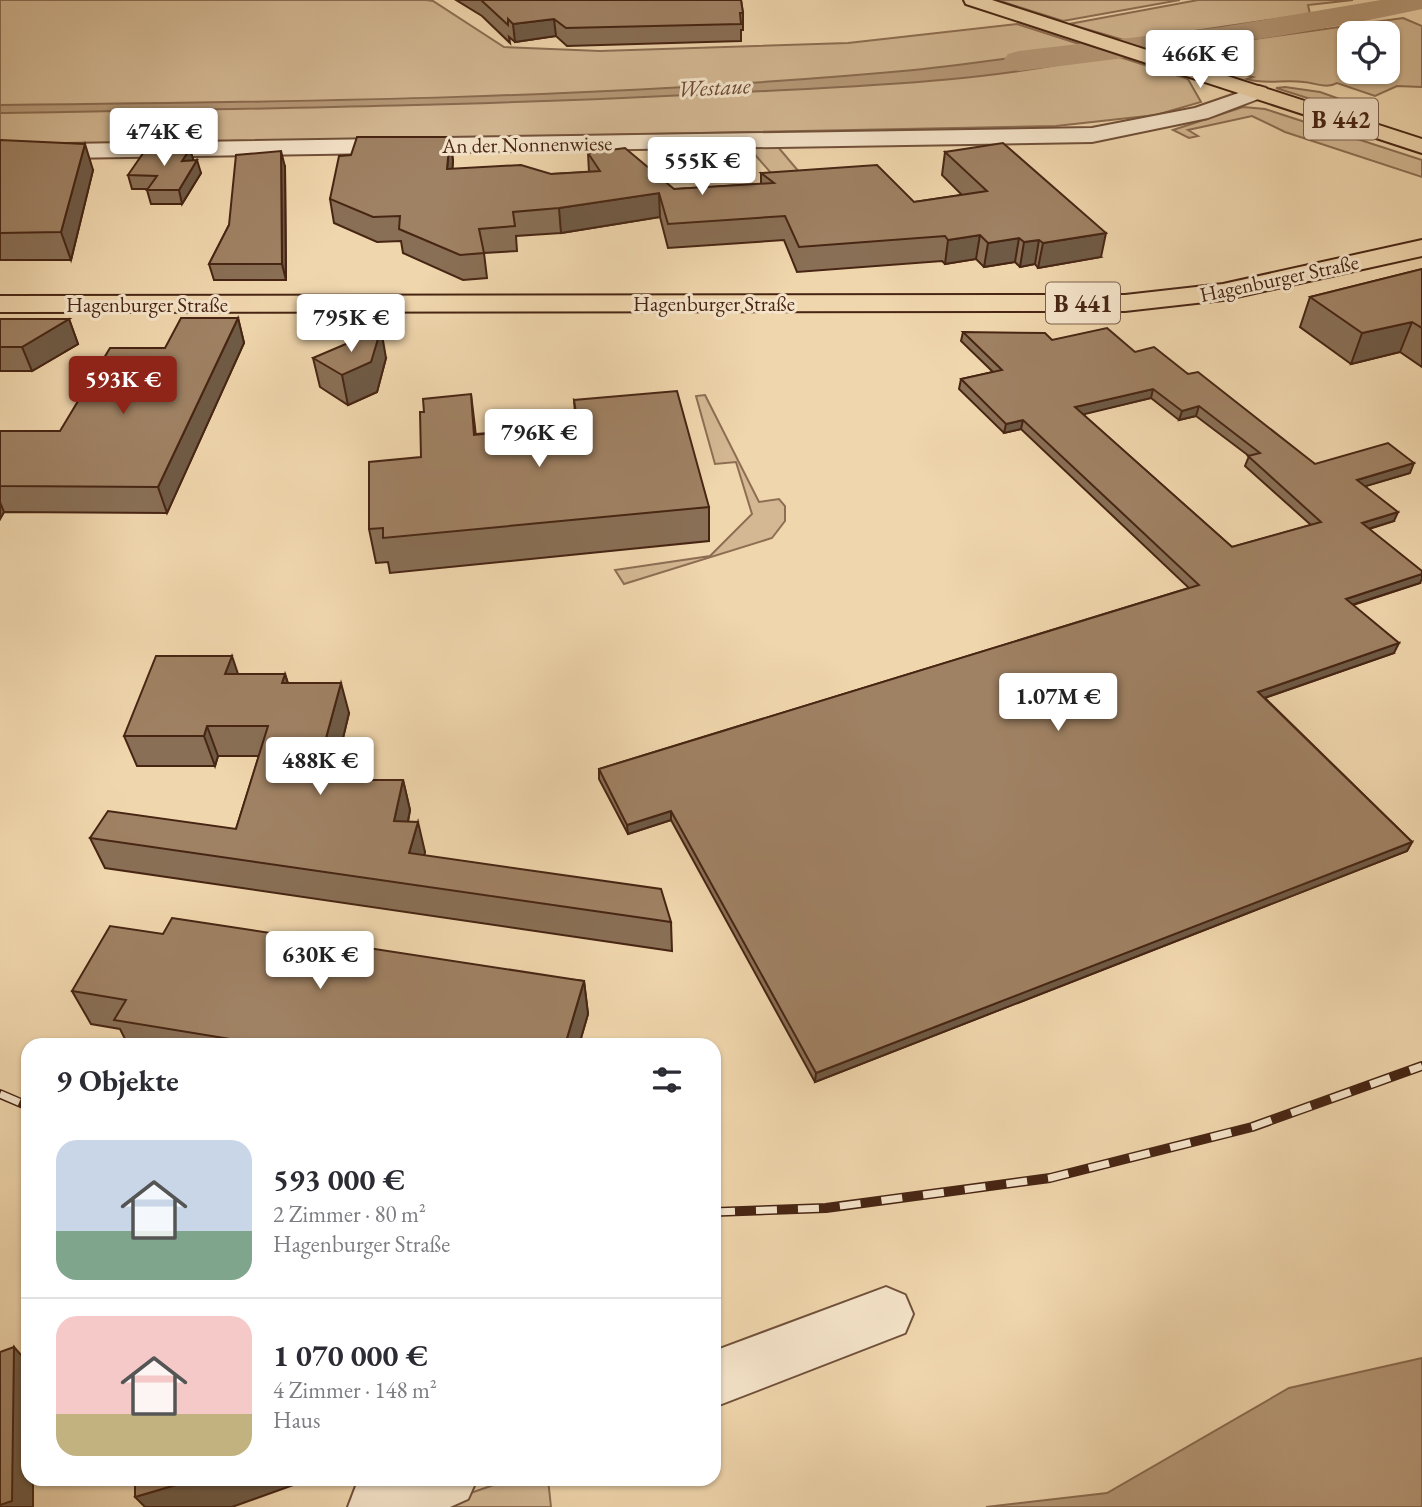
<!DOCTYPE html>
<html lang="de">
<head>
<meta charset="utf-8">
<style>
  :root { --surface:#fff; --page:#f7f7f7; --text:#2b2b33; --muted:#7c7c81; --line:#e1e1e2; --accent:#8f2418 }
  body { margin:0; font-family:"EB Garamond",serif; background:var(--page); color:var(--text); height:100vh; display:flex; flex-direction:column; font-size:26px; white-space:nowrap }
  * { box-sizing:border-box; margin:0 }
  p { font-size:23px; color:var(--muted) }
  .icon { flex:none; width:38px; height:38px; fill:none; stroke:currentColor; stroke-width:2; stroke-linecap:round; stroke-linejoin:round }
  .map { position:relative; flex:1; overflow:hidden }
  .sheet { position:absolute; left:21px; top:1038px; width:700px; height:448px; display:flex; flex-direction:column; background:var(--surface); border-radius:21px; box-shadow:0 2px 5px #0004 }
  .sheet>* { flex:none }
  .fabs { position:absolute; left:1337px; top:21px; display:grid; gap:14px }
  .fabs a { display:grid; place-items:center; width:63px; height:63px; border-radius:14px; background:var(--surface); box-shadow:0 2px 5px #0004; font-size:35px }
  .price { position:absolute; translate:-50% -60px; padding:0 16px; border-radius:7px; background:#fff; color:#222; font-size:23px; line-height:46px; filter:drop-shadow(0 2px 4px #0008) }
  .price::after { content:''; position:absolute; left:50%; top:42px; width:21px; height:16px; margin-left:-10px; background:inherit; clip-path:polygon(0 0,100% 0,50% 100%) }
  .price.active { background:var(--accent); color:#fff }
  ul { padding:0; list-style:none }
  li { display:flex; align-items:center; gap:21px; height:175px; padding:0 35px }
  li+li { border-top:2px solid var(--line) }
  li span { display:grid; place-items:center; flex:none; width:196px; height:140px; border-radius:21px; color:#555 }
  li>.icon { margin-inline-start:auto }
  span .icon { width:84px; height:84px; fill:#fffc; stroke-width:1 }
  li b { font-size:30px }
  h2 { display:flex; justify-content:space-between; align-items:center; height:84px; padding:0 35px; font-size:30px }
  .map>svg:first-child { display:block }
</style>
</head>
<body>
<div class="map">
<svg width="1422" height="1507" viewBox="0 0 1422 1507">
  <rect width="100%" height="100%" fill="#f0d6ad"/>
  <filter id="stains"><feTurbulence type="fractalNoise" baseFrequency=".00286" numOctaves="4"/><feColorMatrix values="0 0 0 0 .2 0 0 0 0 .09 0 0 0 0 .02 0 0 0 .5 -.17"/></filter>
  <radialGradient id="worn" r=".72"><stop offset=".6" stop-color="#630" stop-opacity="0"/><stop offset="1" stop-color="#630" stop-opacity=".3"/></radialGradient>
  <!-- green -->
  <g fill="#d3b893" stroke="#8d6e53" stroke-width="2" fill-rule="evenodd">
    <path d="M0,0H426L433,1L504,47L600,51L848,43L1017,24L1188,79L1201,102L1156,115L1056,126L0,147Z"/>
    <path d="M997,0H1180L1063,21Z"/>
    <path d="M1198,0H1353L1308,5L1310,14L1127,41L1069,24Z"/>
    <path d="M1403,18L1422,26V87L1397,86L1375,96L1337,83C1326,89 1316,83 1304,82C1284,79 1265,85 1247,79L1253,77L1161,52ZM1349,33H1388V72H1349Z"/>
    <path d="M1285,87L1320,92L1354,104L1342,109L1276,88Z"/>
    <path d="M1243,107L1265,109L1422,160V177L1285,132L1252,116L1188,130L1198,136L1189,138L1173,130Z"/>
    <path d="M778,147L805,179L778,181L749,148Z"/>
    <path d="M705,395L759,502L779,499L785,506V521L772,538L624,584L615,570L710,556L752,514L736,462L715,464L696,396Z"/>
    <path d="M511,1479H548L551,1507H430Z"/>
  </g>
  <!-- water -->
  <g fill="#b79a79" stroke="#8a6b50" stroke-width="2">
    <path d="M1088,48L1112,54C986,83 856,86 728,93C485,106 243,109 0,113V105C304,102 611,98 914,70C972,64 1030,55 1088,48Z"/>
    <path d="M1422,1358V1507H986L1107,1493L1289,1388Z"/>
  </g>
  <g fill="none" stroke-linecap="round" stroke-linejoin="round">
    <!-- river -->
    <path fill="#b79a79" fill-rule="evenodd" d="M1381,0H1422V9C1289,38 1154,55 1019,71L1008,68L1003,61L1008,54L1019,51L1222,27Z"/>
    <defs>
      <g id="minor">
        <path d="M1259,86L1266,88L1269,92L1266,96L1208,118L1092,142L0,159V145L1092,128L1195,108Z"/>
        <path d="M886,1287L905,1295L913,1314L905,1333L714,1407V1351Z"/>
        <path d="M374,1479H477L468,1499L450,1507H348L356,1486Z"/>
      </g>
      <g id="major">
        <path d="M964,0H992L1422,139V153L966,4Z"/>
        <path d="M1422,240V256L1223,300L1125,311L0,312V296L1125,295L1223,284Z"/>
      </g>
    </defs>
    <!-- minor casing -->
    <use href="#minor" stroke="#71513a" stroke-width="4"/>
    <!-- major casing -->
    <use href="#major" stroke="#472513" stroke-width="4"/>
    <!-- minor -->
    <use href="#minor" fill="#f5e4ca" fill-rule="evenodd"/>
    <!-- major -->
    <use href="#major" fill="#f0d6ad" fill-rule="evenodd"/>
    <defs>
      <g id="rail">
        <path d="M0,1094L28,1106"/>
        <path d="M714,1212L826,1208L1050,1178L1252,1127L1422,1066"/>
      </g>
    </defs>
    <!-- rail casing -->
    <use href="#rail" stroke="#472513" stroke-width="10"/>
    <!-- rail -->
    <use href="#rail" stroke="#f5e4ca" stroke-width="7" stroke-dasharray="21" stroke-linecap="butt"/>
  </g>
  <!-- wall -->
  <g fill="#896f55" stroke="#472513" stroke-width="2" fill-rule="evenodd">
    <path d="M456,0H741L743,13V30H741V41L567,46L556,36L515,42L509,37L510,43L482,16Z"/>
    <path d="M450,137L453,161L452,169L551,174L589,172L588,153L674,189L761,184V173L914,202L962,195L942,175L945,152L1101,257L1038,268L1035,264L1020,267L1015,262L984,267L976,259L945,264L942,261L797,272L784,240L668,248L660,217L561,233L516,236L517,251L484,253L487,278L463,280L403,253L401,241L377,242L334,223L330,199L351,155Z"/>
    <path d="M0,140L93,170L71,260H0Z"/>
    <path d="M193,161L201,173L182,204H151L147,190L148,189H132L128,175Z"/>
    <path d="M285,167L286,280H214L209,264L229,225Z"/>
    <path d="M1422,269V367L1400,352L1351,364L1300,327L1310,297Z"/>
    <path d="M238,318L244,343L167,513L4,512L0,519V431H60L165,348Z"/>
    <path d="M0,319H69L78,344L32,371H0Z"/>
    <path d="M963,332L1052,340L1135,352L1188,374L1315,464L1410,473L1365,486L1394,521L1369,529L1420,583L1353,605L1394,653L1265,698L1412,842L1407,851L815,1082L671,820L628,834L599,779V769L1189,588L1021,429L1004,433L959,389L961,379L993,372L961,341ZM1151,398L1179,420L1196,416L1249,456L1245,466L1311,525L1232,547L1082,414Z"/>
    <path d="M313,358H386L377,392L348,405L320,387Z"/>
    <path d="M574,400L709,507V541L390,573L388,562L376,563L369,529L421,457L424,412L476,434L576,426Z"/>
    <path d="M237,674H285L288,683L349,713L343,738L351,768L348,780H403L410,810L408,822L425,852L424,856L671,922L672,951L105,868L90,838L236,829L259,756H218L215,766H137L124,736Z"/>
    <path d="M163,934L584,981L588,1014L579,1045H128L120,1029L91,1024L72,991Z"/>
  </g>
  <!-- shaded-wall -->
  <g fill="#6f5a45" stroke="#472513" stroke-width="2">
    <path d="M554,19L556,36L515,42L513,24Z"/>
    <path d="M450,137L453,161L451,193L447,169Z"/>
    <path d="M85,144L93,170L71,260L61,232Z"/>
    <path d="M190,149L194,162L182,161Z"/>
    <path d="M281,151L285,167L286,280L282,264Z"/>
    <path d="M197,160L201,173L182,204L179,190Z"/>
    <path d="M659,193L660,217L561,233L559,208Z"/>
    <path d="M1106,233L1101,257L1038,268L1043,243Z"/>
    <path d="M980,235L976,259L945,264L948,240Z"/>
    <path d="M1019,238L1015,262L984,267L988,243Z"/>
    <path d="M1039,240L1035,264L1020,267L1024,242Z"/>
    <path d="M238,318L244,343L167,513L158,487Z"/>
    <path d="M69,319L78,344L32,371L22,347Z"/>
    <path d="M1412,322L1400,352L1351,364L1362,333Z"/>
    <path d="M381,329L386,358L377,392L348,405L342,375Z"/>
    <path d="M1153,389L1151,398L1073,417L1075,407Z"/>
    <path d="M471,394L475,427L479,468L474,435Z"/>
    <path d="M1199,406L1196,416L1179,420L1182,411Z"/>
    <path d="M1023,420L1021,429L1004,433L1006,424Z"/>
    <path d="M1414,463L1410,473L1353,490L1357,480Z"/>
    <path d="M0,502L4,512L0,519Z"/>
    <path d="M1398,512L1394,521L1358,532L1362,523Z"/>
    <path d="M1422,574V579L1420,583L1342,608L1346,599Z"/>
    <path d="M1399,643L1394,653L1255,701L1258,692Z"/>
    <path d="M232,656L242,686L225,674Z"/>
    <path d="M285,674L294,705L282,683Z"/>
    <path d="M341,683L349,713L343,738L351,768L340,810L332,780L326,738Z"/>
    <path d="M207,726L218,756L215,766L204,736Z"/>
    <path d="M403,780L410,810L402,851L394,821Z"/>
    <path d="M671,811V820L628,834L627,825Z"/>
    <path d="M418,822L425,852L417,883L409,853Z"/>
    <path d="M1412,842L1407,851L815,1082L816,1073Z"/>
    <path d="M584,981L588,1014L579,1045H565Z"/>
    <path d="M14,1347L28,1363V1479H33V1507H0Z"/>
    <path d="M196,1479H310L232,1507H145L135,1497Z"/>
  </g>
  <!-- building -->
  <g fill="#9f8163" stroke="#472513" stroke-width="2" fill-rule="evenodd">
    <path d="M481,0H741L743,13H740L741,24L566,28L554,19L513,24L508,19V25Z"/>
    <path d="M357,137H450L447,169L521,165L551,174L600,171L588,153L625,148L674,189L774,183L761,173L877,165L914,202L987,191L945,152L1003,143L1106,233L1043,243L1039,240L1024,242L1019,238L988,243L980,235L948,240L945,236L799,247L785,216L668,224L659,193L559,208L513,212L515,226L479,229L484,253L460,255L399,229L400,216L373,217L330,199L339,156L351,155Z"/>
    <path d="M0,140L85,144L61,232L0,233Z"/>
    <path d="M146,149H190L182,161L197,160L179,190H147L157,176L128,175Z"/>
    <path d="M281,151L282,264H209L229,225L236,155Z"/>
    <path d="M1422,269V328L1412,322L1362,333L1310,297Z"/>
    <path d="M181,318H238L158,487L0,486V431H60L110,348H165Z"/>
    <path d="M0,319H69L22,347H0Z"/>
    <path d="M1107,328L1135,352L1154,347L1188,374L1198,372L1315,464L1388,443L1414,463L1357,480L1398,512L1362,523L1422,571V574L1346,599L1399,643L1258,692L1412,842L816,1073L671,811L627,825L599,769L1199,585L1023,420L1006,424L961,379L1002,370L963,332L1045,333L1052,340ZM1153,389L1182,411L1199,406L1260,453L1248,456L1321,522L1232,547L1075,407Z"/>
    <path d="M381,329L371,362L342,375L313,358Z"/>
    <path d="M677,391L709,507L383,538V528L369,529V462L421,457L420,412H424L423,399L471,394L474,435L578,425L574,400Z"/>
    <path d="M156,656H232L225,674H285L282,683H341L326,738H342L332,780H403L394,821L418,822L409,853L661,889L671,922L90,838L108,811L236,829L268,726H207L204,736H124Z"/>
    <path d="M172,918L584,981L565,1045H266L114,1020L126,1000L72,991L110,926L163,934Z"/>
    <path d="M14,1347L12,1501L0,1505V1352Z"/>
    <path d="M135,1479H196L135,1497Z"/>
  </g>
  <g text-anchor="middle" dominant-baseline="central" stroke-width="6" stroke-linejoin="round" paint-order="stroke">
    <!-- far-street labels -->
    <g font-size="21" fill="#472513" stroke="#f5e4ca">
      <text transform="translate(527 144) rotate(-1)">An der Nonnenwiese</text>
      <text transform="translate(1279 278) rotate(-12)">Hagenburger Straße</text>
      <text x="714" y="303">Hagenburger Straße</text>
      <text x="147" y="304">Hagenburger Straße</text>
    </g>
    <!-- far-water labels -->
    <g font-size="23" font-style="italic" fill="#694832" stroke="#f5e4ca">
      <text transform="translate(714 87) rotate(-3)">Westaue</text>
    </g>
    <!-- shield labels -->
    <g fill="#f5e4ca" stroke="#7b5e4a" stroke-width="2">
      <rect x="1304" y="98.5" width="74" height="41" rx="5"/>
      <rect x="1046" y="282.5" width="74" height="41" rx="5"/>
    </g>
    <g font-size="24" font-weight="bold" fill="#472513">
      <text x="1341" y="119">B 442</text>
      <text x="1083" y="303">B 441</text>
    </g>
  </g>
  <rect width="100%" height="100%" filter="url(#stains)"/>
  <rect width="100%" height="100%" fill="url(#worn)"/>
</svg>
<div class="fabs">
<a><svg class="icon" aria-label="locate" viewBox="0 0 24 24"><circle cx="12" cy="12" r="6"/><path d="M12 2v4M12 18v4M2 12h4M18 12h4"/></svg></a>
</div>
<b class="price" style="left:1200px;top:90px">466K €</b>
<b class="price" style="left:164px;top:168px">474K €</b>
<b class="price" style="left:702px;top:197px">555K €</b>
<b class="price" style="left:351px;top:354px">795K €</b>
<b class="price active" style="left:123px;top:416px">593K €</b>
<b class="price" style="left:539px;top:469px">796K €</b>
<b class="price" style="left:1058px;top:733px">1.07M €</b>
<b class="price" style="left:320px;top:797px">488K €</b>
<b class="price" style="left:320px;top:991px">630K €</b>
<section class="sheet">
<h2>9 Objekte<svg class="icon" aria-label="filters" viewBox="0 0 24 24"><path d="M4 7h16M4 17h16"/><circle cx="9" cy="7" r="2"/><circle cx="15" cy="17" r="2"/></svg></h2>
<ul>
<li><span style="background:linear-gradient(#c9d6e8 65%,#7fa58c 0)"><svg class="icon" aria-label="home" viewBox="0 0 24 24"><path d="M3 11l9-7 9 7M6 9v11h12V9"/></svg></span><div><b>593 000 €</b><p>2 Zimmer · 80 m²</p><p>Hagenburger Straße</p></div></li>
<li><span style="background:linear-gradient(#f6c9c9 70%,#c2b280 0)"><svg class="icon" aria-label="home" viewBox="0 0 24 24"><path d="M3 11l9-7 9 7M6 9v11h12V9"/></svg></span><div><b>1 070 000 €</b><p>4 Zimmer · 148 m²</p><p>Haus</p></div></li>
</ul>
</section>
</div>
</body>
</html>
